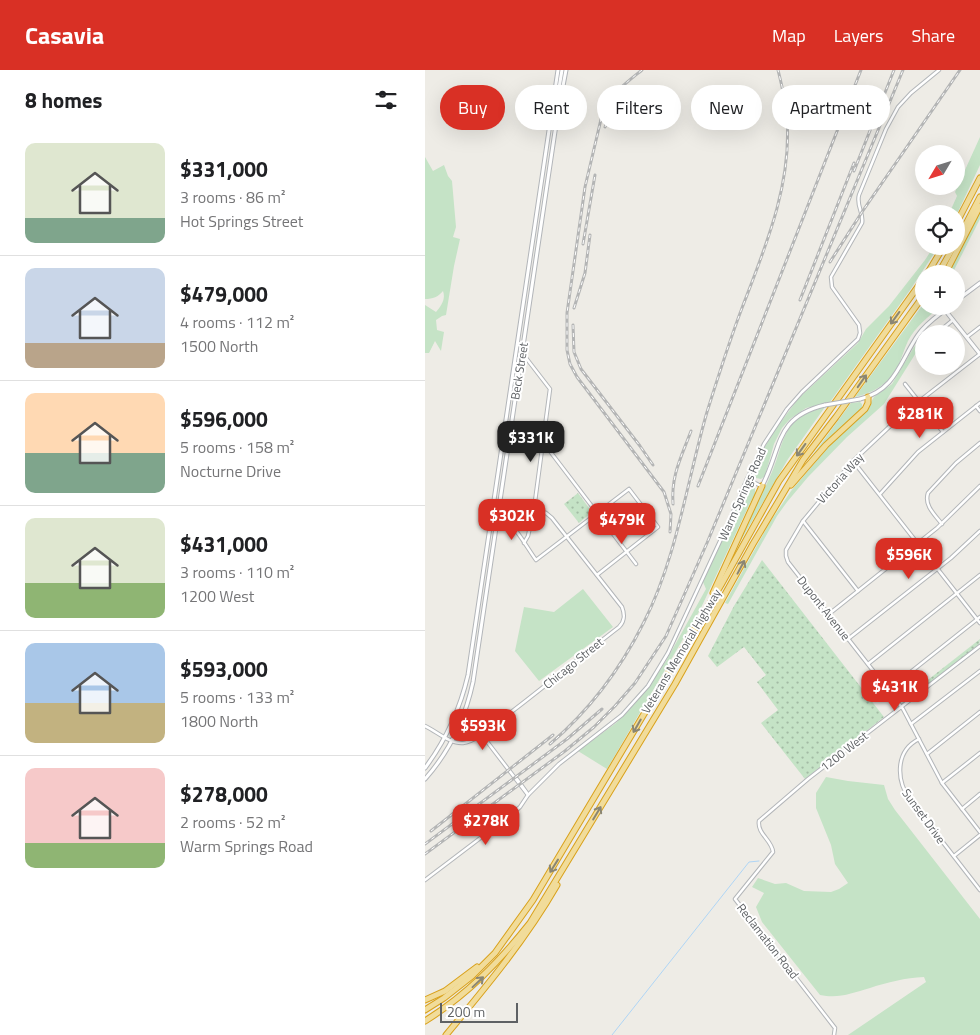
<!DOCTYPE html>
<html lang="en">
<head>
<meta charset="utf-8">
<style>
  :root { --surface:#fff; --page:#f2f2f2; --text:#202124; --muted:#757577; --line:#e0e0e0; --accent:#d93025 }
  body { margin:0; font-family:"Titillium Web",sans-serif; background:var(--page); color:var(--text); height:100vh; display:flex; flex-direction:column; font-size:19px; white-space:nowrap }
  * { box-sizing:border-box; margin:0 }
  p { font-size:16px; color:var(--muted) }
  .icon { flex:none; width:28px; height:28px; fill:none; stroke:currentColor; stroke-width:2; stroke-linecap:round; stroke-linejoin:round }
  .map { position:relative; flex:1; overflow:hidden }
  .side { display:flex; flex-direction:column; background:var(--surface); width:425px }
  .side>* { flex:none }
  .hud { position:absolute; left:15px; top:15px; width:465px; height:45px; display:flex; gap:10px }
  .needle { width:32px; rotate:232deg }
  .controls { position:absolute; left:490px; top:75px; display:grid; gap:10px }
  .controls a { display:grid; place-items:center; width:50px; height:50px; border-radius:50%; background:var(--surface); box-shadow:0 5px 20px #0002; font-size:25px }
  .scale { position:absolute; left:15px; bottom:12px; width:78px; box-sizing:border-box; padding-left:5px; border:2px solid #5e6164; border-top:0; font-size:14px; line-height:18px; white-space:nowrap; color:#5e6164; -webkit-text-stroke:4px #fff; paint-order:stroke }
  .price { position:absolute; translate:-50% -42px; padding:0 11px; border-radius:10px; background:var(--accent); color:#fff; font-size:16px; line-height:32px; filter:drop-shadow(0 1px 2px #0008) }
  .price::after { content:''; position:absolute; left:50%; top:30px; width:15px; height:11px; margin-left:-8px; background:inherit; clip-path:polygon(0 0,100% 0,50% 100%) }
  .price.selected { background:#222; color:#fff }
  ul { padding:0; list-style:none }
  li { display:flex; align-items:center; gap:15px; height:125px; padding:0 25px }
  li+li { border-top:1px solid var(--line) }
  li span { display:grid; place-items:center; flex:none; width:140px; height:100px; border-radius:10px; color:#555 }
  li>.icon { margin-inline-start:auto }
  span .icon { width:60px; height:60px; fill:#fffc; stroke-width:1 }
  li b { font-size:21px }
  h2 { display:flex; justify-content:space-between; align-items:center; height:60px; padding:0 25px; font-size:21px }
  .pill { padding:0 18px; border-radius:22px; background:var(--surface); box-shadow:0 5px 20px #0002; font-size:18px; line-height:45px }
  .pill.selected { background:var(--accent); color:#fff }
  header { display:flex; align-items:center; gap:30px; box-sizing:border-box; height:70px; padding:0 25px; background:var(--accent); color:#fff }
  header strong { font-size:24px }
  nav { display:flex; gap:28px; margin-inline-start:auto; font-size:18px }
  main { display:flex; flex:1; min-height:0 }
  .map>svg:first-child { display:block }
</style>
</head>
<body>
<header>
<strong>Casavia</strong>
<nav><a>Map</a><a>Layers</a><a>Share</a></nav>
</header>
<main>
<section class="side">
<h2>8 homes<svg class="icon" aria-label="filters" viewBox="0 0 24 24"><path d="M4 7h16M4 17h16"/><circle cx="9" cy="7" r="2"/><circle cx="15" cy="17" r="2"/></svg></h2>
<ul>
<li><span style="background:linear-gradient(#dfe7d0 75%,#7fa58c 0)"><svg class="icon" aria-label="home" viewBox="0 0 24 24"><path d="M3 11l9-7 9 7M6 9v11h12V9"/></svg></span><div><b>$331,000</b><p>3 rooms · 86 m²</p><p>Hot Springs Street</p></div></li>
<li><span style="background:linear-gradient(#c9d6e8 75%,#b9a48a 0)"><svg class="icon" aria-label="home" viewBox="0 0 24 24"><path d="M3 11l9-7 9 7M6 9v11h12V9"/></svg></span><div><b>$479,000</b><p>4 rooms · 112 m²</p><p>1500 North</p></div></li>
<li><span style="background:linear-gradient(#ffd9b3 60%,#7fa58c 0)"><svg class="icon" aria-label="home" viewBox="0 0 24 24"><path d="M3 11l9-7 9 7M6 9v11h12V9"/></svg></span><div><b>$596,000</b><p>5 rooms · 158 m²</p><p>Nocturne Drive</p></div></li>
<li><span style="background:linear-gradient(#dfe7d0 65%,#8fb573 0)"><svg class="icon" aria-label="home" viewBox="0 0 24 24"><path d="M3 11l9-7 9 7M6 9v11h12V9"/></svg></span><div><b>$431,000</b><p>3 rooms · 110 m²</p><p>1200 West</p></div></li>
<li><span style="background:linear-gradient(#a9c7e8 60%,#c2b280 0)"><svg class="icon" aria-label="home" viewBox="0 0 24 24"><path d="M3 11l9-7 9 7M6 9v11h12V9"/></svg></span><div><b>$593,000</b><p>5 rooms · 133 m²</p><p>1800 North</p></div></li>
<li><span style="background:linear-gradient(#f6c9c9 75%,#8fb573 0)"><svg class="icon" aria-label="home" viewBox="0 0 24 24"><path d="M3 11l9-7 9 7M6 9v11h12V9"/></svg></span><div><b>$278,000</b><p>2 rooms · 52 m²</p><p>Warm Springs Road</p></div></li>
</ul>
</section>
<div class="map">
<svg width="555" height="965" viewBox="0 0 555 965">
  <defs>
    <pattern id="park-dots" width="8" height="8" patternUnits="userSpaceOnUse" patternTransform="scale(1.25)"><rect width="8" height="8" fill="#c5e3c6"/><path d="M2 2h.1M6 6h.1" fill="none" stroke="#a3bba4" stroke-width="1.8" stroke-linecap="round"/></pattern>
  </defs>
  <rect width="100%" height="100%" fill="#eeece6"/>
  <!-- grass -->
  <g fill="#c5e3c6">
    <path d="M555,67V95L531,146V144H524L532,126L530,122Z"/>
    <path d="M0,87L8,101L19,95L23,106L27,111L31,157L28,167L35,169L29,196L21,245L17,246L11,250L12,260L19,262L16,281L10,271L4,283H0V235L11,242C16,236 21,229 18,221C13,227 8,229 0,229Z"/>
    <path d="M555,140V149L527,204H522Z"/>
    <path d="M509,176H514L485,220L405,332L381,338L365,349L357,358L349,374L340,406L336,409L331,408L329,403L333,389L349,361L373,329L433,273L441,259L464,236L500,190Z"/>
    <path d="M499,233V236L515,237C503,247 490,257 483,271C479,279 477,288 473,296C464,314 448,323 430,327Z"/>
    <path d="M499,266V270L459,334L422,367L383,407L362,432L352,446L303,534L300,533L345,452L366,421L411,368L443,337L449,327L467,314L489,277Z"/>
    <path d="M435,332L437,334V338L405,369L386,391L384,390L426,333Z"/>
    <path d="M400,337L363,389L311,479C321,455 333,432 344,409C361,374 353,349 400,337Z"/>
    <path d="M324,415L330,418V425L325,433L275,540L182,699L153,681L191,653L220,621L241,591L281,519L278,512L318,422Z"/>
    <path d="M158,519L188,557L114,611L90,581L99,537L129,542Z"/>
    <path d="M401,707L423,711L459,715L463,729L470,740L555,849V965H423L501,912L499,907C480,908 463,912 445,918C427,923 414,929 395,925L337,852L331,837L339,823L327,817L333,808L350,814L361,813L379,821L406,822L414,819L423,813L410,794L406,775L391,738V723Z"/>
  </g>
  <!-- park -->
  <g fill="url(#park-dots)">
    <path d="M153,423L167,442L154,453L139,434Z"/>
    <path d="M337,490L459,647L380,709L336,653L353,640L332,612L341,605L319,577L292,597L283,586L309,536Z"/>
    <path d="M555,569L554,576L492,624L478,633L476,631Z"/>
  </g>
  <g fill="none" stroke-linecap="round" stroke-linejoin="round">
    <!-- stream -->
    <path stroke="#afd5f5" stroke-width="1" d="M187,965L324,792L334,791"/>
    <defs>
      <g id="minor">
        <path d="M511,264L528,250"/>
        <path d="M542,267L555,257"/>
        <path d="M494,282L499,275"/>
        <path d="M98,284L125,319L109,439L103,466L99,473"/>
        <path d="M555,284L479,343L428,391L378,451L361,480V486L363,492L478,639L517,713L555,762"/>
        <path d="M480,314L518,362"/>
        <path d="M551,336L555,341"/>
        <path d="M117,376L124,380L211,494"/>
        <path d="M428,391L555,553"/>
        <path d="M322,409L336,416"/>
        <path d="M455,424L493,382L555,333"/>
        <path d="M67,441C85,445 100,475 111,490L204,419L233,457L172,505"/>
        <path d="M378,451L433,521"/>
        <path d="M517,454C509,444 499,435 503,423L531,393L555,373"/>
        <path d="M404,544L512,458L555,416"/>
        <path d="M423,569L526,488L555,461"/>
        <path d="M443,594L555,505"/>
        <path d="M463,620L555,547"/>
        <path d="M486,654L555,601"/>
        <path d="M0,656C11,661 25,674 38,673C50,672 68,656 77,649C117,619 155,587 194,557C200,551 200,545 197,537L127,448L121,443L109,439"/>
        <path d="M57,665L103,725"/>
        <path d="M494,669C470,681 471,710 485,730L555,820"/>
        <path d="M502,684L555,642"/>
        <path d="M92,709L102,723"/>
        <path d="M517,713L555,683"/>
        <path d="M537,739L555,724"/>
        <path d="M529,786L555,765"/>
        <path d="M0,810L87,744L95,737L103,725L134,694L197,645L223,616L243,583L303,454L322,409L339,374L362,339L377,322L433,269L435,263L434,255L407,217L406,207L437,153C439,143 431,136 434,125L461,59L473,37L486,23L514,0"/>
        <path d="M409,965L410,958L310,829L348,782C347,770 332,764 334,751L383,709L555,576"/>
      </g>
      <path id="tertiary" d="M520,240L555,284"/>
      <g id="secondary">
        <path d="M135,25L134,18L137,0"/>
        <path d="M531,231L555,213"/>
        <path d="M435,329C471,320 475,291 493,265C501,253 514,245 525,236"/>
        <path d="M337,416C357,379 349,347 400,335"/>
        <path d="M0,698C21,670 35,639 43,605L133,0"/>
        <path d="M0,709C25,681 40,649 48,612L132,48L141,0"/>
      </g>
      <g id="motorway">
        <path d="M531,154L555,108"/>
        <path d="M531,173L555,127"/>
        <path d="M502,204L519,176"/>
        <path d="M513,204L529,176"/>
        <path d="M520,204L555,136"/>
        <path d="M518,236L520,240"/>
        <path d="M366,415L401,375L440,339L443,333V327"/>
        <path d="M288,523L337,416"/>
        <path d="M0,930L20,921L52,897"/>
        <path d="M0,940L19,928L47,906L70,883L108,830L296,515L354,411L499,208"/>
        <path d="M0,951C42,925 74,892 105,853L250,614L328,474L378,390L411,347L499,225"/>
        <path d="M21,965C61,917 101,869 132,815"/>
      </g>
    </defs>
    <!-- minor casing -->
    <use href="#minor" stroke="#b3b6b9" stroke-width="4.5"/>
    <!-- tertiary casing -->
    <use href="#tertiary" stroke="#b3b6b9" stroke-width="5"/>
    <!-- secondary casing -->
    <use href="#secondary" stroke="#b2b5b9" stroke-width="5"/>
    <!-- motorway casing -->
    <use href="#motorway" stroke="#d9a11b" stroke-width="7"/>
    <!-- minor -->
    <use href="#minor" stroke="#fff" stroke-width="2.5"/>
    <!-- tertiary -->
    <use href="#tertiary" stroke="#fff" stroke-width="3"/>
    <!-- secondary -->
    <use href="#secondary" stroke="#fff" stroke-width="3"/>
    <!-- motorway -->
    <use href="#motorway" stroke="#f1dc9a" stroke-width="5"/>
    <defs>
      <g id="rail">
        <path d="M217,0C201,13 184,25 177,45L160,117L142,243V280L145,294L152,307L239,422L246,444L245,462"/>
        <path d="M180,57L190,35L201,20"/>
        <path d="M429,101L469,0"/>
        <path d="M158,174L170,105"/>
        <path d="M405,192L437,142L535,0"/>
        <path d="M375,230L429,93"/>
        <path d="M149,238L160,203L165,165"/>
        <path d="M148,255L149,282L156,299L215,376L228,395"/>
        <path d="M273,416L436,0"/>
        <path d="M248,434C246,405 256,388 266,361"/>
        <path d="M125,674C165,640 196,598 219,552C252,487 262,411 282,342C293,307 304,272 317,238C340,178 367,115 362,48C361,32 357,16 353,0"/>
        <path d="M6,761L128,665"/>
        <path d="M0,774L142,669L177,639"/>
        <path d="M0,784L140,681L169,657L190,636L210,613L241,566L282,473L478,0"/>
      </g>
    </defs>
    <!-- rail casing -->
    <use href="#rail" stroke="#b4b5b5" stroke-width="3"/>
    <!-- rail -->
    <use href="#rail" stroke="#fff" stroke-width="1" stroke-dasharray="4" stroke-linecap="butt"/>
    <defs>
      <path id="secondary-bridge" d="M400,335L435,329"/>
    </defs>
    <!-- secondary-bridge casing -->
    <use href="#secondary-bridge" stroke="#b2b5b9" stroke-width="5" stroke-linecap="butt"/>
    <!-- secondary-bridge -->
    <use href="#secondary-bridge" stroke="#fff" stroke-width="3"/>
  </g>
  <!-- one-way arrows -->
  <defs><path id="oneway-shaft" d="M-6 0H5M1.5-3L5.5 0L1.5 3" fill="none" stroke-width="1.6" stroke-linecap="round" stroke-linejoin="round" transform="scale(1.25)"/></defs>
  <g stroke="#8a8674">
    <use href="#oneway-shaft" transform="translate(470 248) rotate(126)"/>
    <use href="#oneway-shaft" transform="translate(437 311) rotate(-55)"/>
    <use href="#oneway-shaft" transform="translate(376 380) rotate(126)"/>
    <use href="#oneway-shaft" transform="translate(316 497) rotate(-62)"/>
    <use href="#oneway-shaft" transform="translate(212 656) rotate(120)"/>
    <use href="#oneway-shaft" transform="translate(172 743) rotate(-59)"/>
    <use href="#oneway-shaft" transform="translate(129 796) rotate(122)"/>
    <use href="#oneway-shaft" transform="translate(53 912) rotate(-43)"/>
  </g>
  <g text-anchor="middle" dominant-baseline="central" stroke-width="4" stroke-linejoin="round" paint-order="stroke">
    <!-- street labels -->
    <g font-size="12" fill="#5e6164" stroke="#fff">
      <text transform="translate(94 301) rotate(-81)">Beck Street</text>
      <text transform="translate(415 408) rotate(-48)">Victoria Way</text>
      <text transform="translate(317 424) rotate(-66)">Warm Springs Road</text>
      <text transform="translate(399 538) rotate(52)">Dupont Avenue</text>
      <text transform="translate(256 581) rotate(-59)">Veterans Memorial Highway</text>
      <text transform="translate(148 593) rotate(-39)">Chicago Street</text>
      <text transform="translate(419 681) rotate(-38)">1200 West</text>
      <text transform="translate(499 746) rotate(54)">Sunset Drive</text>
      <text transform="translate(343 871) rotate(52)">Reclamation Road</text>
    </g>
  </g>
</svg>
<div class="controls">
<a><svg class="needle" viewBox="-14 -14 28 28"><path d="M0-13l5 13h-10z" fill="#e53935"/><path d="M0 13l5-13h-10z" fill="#757577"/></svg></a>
<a><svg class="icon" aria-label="locate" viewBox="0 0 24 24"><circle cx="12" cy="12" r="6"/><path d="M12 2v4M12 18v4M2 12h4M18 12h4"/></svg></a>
<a>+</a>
<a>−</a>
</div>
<div class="scale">200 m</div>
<b class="price" style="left:495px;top:369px">$281K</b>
<b class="price selected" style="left:106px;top:393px">$331K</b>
<b class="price" style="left:87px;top:471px">$302K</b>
<b class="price" style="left:197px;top:475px">$479K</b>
<b class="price" style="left:484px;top:510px">$596K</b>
<b class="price" style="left:470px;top:642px">$431K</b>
<b class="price" style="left:58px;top:681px">$593K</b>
<b class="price" style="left:61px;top:776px">$278K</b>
<div class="hud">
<a class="pill selected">Buy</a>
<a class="pill">Rent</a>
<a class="pill">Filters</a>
<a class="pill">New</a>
<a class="pill">Apartment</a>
</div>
</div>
</main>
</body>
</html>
